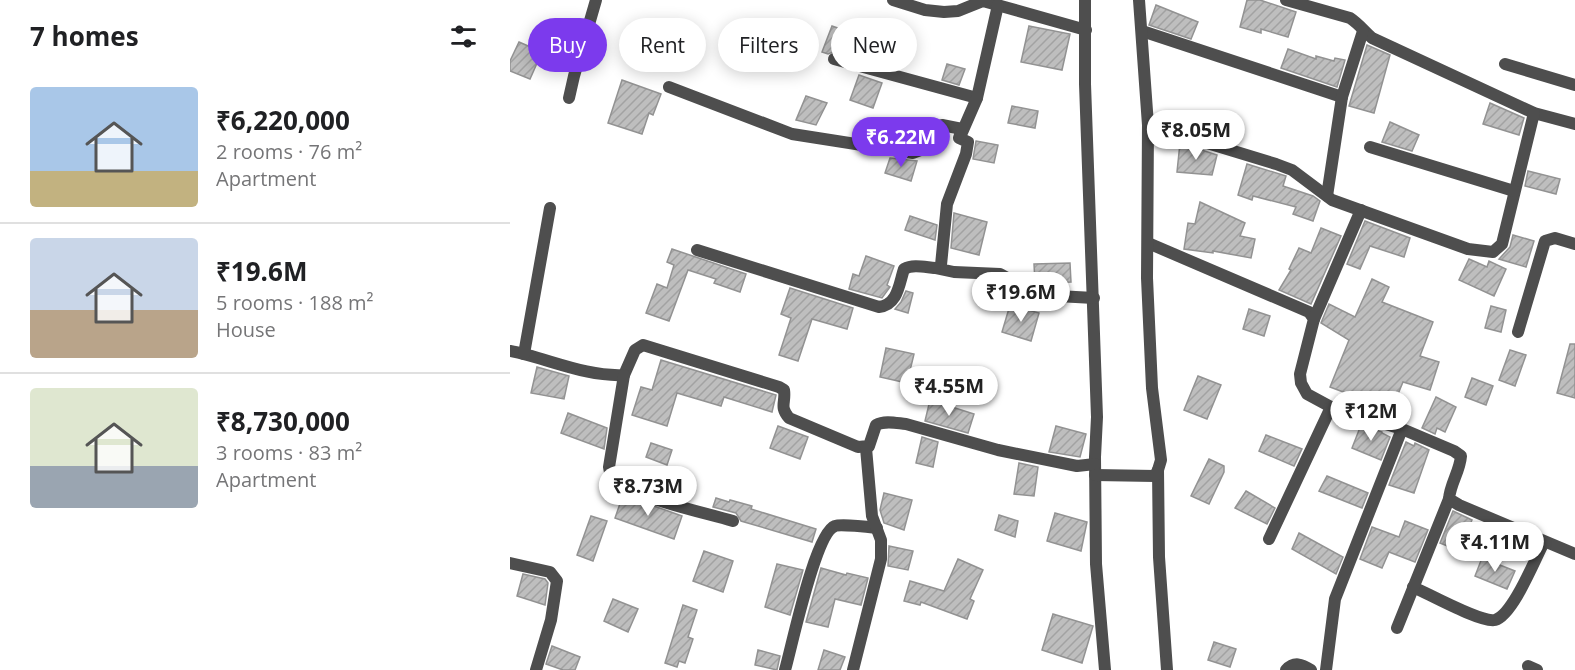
<!DOCTYPE html>
<html lang="en">
<head>
<meta charset="utf-8">
<style>
  :root { --surface:#fff; --page:#f6f6f6; --text:#202124; --muted:#757577; --line:#e0e0e0; --accent:#7c3aed }
  body { margin:0; font-family:"Open Sans",sans-serif; background:var(--page); color:var(--text); height:100vh; display:flex; flex-direction:column; font-size:22px; white-space:nowrap }
  * { box-sizing:border-box; margin:0 }
  p { font-size:20px; color:var(--muted) }
  .icon { flex:none; width:33px; height:33px; fill:none; stroke:currentColor; stroke-width:2; stroke-linecap:round; stroke-linejoin:round }
  .map { position:relative; flex:1; overflow:hidden }
  .drawer { display:flex; flex-direction:column; background:var(--surface); width:510px }
  .drawer>* { flex:none }
  .top-card { position:absolute; left:18px; top:18px; width:570px; height:54px; display:flex; gap:12px }
  .price { position:absolute; translate:-50% -51px; padding:0 14px; border-radius:21px; background:#fff; color:#222; font-size:20px; line-height:39px; filter:drop-shadow(0 2px 3px #0008) }
  .price::after { content:''; position:absolute; left:50%; top:36px; width:18px; height:14px; margin-left:-9px; background:inherit; clip-path:polygon(0 0,100% 0,50% 100%) }
  .price.selected { background:var(--accent); color:#fff }
  ul { padding:0; list-style:none }
  li { display:flex; align-items:center; gap:18px; height:150px; padding:0 30px }
  li+li { border-top:2px solid var(--line) }
  li span { display:grid; place-items:center; flex:none; width:168px; height:120px; border-radius:6px; color:#555 }
  li>.icon { margin-inline-start:auto }
  span .icon { width:72px; height:72px; fill:#fffc; stroke-width:1 }
  li b { font-size:26px }
  h2 { display:flex; justify-content:space-between; align-items:center; height:72px; padding:0 30px; font-size:26px }
  .tag { padding:0 21px; border-radius:27px; background:var(--surface); box-shadow:0 3px 15px #0003; font-size:21px; line-height:54px }
  .tag.selected { background:var(--accent); color:#fff }
  main { display:flex; flex:1; min-height:0 }
  .map>svg:first-child { display:block }
</style>
</head>
<body>
<main>
<section class="drawer">
<h2>7 homes<svg class="icon" aria-label="filters" viewBox="0 0 24 24"><path d="M4 7h16M4 17h16"/><circle cx="9" cy="7" r="2"/><circle cx="15" cy="17" r="2"/></svg></h2>
<ul>
<li><span style="background:linear-gradient(#a9c7e8 70%,#c2b280 0)"><svg class="icon" aria-label="home" viewBox="0 0 24 24"><path d="M3 11l9-7 9 7M6 9v11h12V9"/></svg></span><div><b>₹6,220,000</b><p>2 rooms · 76 m²</p><p>Apartment</p></div></li>
<li><span style="background:linear-gradient(#c9d6e8 60%,#b9a48a 0)"><svg class="icon" aria-label="home" viewBox="0 0 24 24"><path d="M3 11l9-7 9 7M6 9v11h12V9"/></svg></span><div><b>₹19.6M</b><p>5 rooms · 188 m²</p><p>House</p></div></li>
<li><span style="background:linear-gradient(#dfe7d0 65%,#9aa5b1 0)"><svg class="icon" aria-label="home" viewBox="0 0 24 24"><path d="M3 11l9-7 9 7M6 9v11h12V9"/></svg></span><div><b>₹8,730,000</b><p>3 rooms · 83 m²</p><p>Apartment</p></div></li>
</ul>
</section>
<div class="map">
<svg width="1065" height="670" viewBox="0 0 1065 670">
  <defs>
    <pattern id="building-hatch" width="6" height="6" patternUnits="userSpaceOnUse" patternTransform="scale(1.5)"><rect width="6" height="6" fill="#bebebe"/><path d="M-1 1l2-2M0 6l6-6M5 7l2-2" fill="none" stroke="#a2a2a2"/></pattern>
  </defs>
  <rect width="100%" height="100%" fill="#fff"/>
  <!-- building -->
  <g fill="url(#building-hatch)" stroke="#929292" stroke-width="1.5">
    <path d="M737,0H750L786,12L778,37L751,29V33L730,27Z"/>
    <path d="M646,5L688,22L681,39L639,25Z"/>
    <path d="M322,26L342,33L334,53L326,51L318,54L312,52Z"/>
    <path d="M519,26L560,34L552,70L511,62Z"/>
    <path d="M154,28L175,39L160,69L139,58Z"/>
    <path d="M39,31L64,39L58,58L33,50Z"/>
    <path d="M9,42L32,52L20,79L0,71V61Z"/>
    <path d="M857,45L880,55L864,113L839,106Z"/>
    <path d="M778,49L806,59V56L824,61L825,58L835,60L827,87L771,68Z"/>
    <path d="M437,64L455,69L449,85L432,80Z"/>
    <path d="M349,75L372,83L363,108L340,100Z"/>
    <path d="M112,80L151,94L143,115L139,113L132,134L98,123Z"/>
    <path d="M296,96L317,103L306,125L286,120Z"/>
    <path d="M980,103L1014,118L1009,135L973,124Z"/>
    <path d="M502,106L528,111L525,128L498,123Z"/>
    <path d="M880,122L909,135L902,151L872,142Z"/>
    <path d="M466,141L488,145L484,163L463,159Z"/>
    <path d="M670,143L707,155L702,175L667,172Z"/>
    <path d="M380,158L407,161L401,181L375,173Z"/>
    <path d="M737,164L776,176L773,186L803,196L810,201L803,221L783,214L786,207L743,196L742,200L728,195Z"/>
    <path d="M1018,171L1050,179L1046,194L1015,186Z"/>
    <path d="M690,202L735,223L730,236L745,239L741,258L703,251V253L674,249L678,223L685,224Z"/>
    <path d="M444,213L477,222L469,255L441,248Z"/>
    <path d="M400,216L427,225L425,240L395,230Z"/>
    <path d="M855,221L900,238L894,257L860,246L850,269L837,264Z"/>
    <path d="M811,228L831,236L801,304L769,290L781,270L779,269L789,248L801,253Z"/>
    <path d="M1003,235L1024,241L1016,267L989,259L1000,247Z"/>
    <path d="M162,249L236,274L230,292L204,283L206,279L178,270L159,321L136,313L147,284L157,288L164,265L157,262Z"/>
    <path d="M356,256L384,266L377,285L380,287L372,298L339,289L343,274L349,276Z"/>
    <path d="M959,259L977,267L979,261L996,269L984,296L949,280Z"/>
    <path d="M560,263L561,282L525,283L524,264Z"/>
    <path d="M862,279L879,287L872,302L923,322L910,356L929,362L920,390L893,382L879,416L857,410L860,402L820,387L839,340L811,323L819,304L845,317Z"/>
    <path d="M280,288L343,308L337,329L302,319L288,361L269,355L281,318L271,314Z"/>
    <path d="M396,291L403,293L398,313L385,309L391,302Z"/>
    <path d="M500,305L529,313L521,341L492,332Z"/>
    <path d="M981,306L996,310L991,332L975,328Z"/>
    <path d="M739,309L760,316L754,336L733,329Z"/>
    <path d="M1060,344H1065V398L1047,393Z"/>
    <path d="M376,348L404,354L397,383L370,377Z"/>
    <path d="M1000,350L1016,355L1005,386L989,380Z"/>
    <path d="M151,360L266,395L262,412L214,397L211,406L167,393L157,426L122,415L131,387L142,390Z"/>
    <path d="M27,367L59,376L54,399L21,393Z"/>
    <path d="M688,376L711,385L697,419L674,410Z"/>
    <path d="M962,378L983,386L976,405L955,397Z"/>
    <path d="M926,397L946,407L935,432L927,428L925,434L912,428Z"/>
    <path d="M420,400L464,414L458,433L415,421Z"/>
    <path d="M58,413L97,428L94,449L51,433Z"/>
    <path d="M851,425L872,432V433L880,437L871,460L842,448Z"/>
    <path d="M268,426L298,437L290,459L260,448Z"/>
    <path d="M546,426L576,434L570,457L539,452Z"/>
    <path d="M756,435L792,449L784,466L749,451Z"/>
    <path d="M412,437L428,442L423,467L406,463Z"/>
    <path d="M896,442L904,446L905,443L919,450L904,493L879,485Z"/>
    <path d="M141,443L162,450L157,465L136,457Z"/>
    <path d="M699,459L714,466V472L699,504L681,496Z"/>
    <path d="M509,463L528,467L524,496L504,494Z"/>
    <path d="M817,476L858,493L852,508L809,491Z"/>
    <path d="M736,491L765,508L757,524L725,508Z"/>
    <path d="M374,493L402,500L394,530L374,523L370,510Z"/>
    <path d="M113,495L172,516L164,539L105,518Z"/>
    <path d="M206,498L219,502L220,500L242,506L241,509L306,529L302,542L231,521L226,513L203,507Z"/>
    <path d="M943,511L962,520L950,551L930,543Z"/>
    <path d="M545,513L577,522L571,551L537,541Z"/>
    <path d="M489,515L508,521L505,537L485,530Z"/>
    <path d="M81,516L97,521L83,561L67,555Z"/>
    <path d="M895,521L918,530L905,562L879,552L872,568L850,559L862,527L889,537Z"/>
    <path d="M789,533L833,557L826,574L782,549Z"/>
    <path d="M379,546L403,551L398,570L378,566Z"/>
    <path d="M194,551L223,561L213,592L183,581Z"/>
    <path d="M972,558L1005,571L997,589L965,576Z"/>
    <path d="M448,559L473,570L460,599L464,601L457,619L411,602L410,605L394,601L400,581L434,591Z"/>
    <path d="M267,564L293,570L280,615L255,607Z"/>
    <path d="M311,568L336,575L337,573L358,578L351,605L325,599L318,627L296,622Z"/>
    <path d="M13,574L35,579L38,583L35,605L7,596Z"/>
    <path d="M103,599L128,609L118,632L94,621Z"/>
    <path d="M173,605L187,610L178,637L183,639L175,663L169,661L167,667L155,663Z"/>
    <path d="M543,614L583,626L572,663L532,650Z"/>
    <path d="M704,642L726,649L720,667L698,660Z"/>
    <path d="M42,646L70,657L65,670H53L36,664Z"/>
    <path d="M248,650L270,656L267,670L245,665Z"/>
    <path d="M314,650L335,657L330,670H308Z"/>
  </g>
  <g fill="none" stroke-linecap="round" stroke-linejoin="round">
    <!-- street -->
    <g stroke="#4e4e4e" stroke-width="12">
      <path d="M383,0L415,10L434,12L448,11L473,1L576,30"/>
      <path d="M575,0V84L587,417L585,457L586,564L595,670"/>
      <path d="M776,0L840,18C849,24 854,31 862,38L1024,113L1065,124"/>
      <path d="M632,31L832,97"/>
      <path d="M324,59L467,98"/>
      <path d="M995,64L1065,85"/>
      <path d="M159,87L282,134L403,153L411,150L419,130L432,125L452,129L449,138L458,142L456,154L437,204L431,265L425,268L444,272L490,274L529,295L584,298"/>
      <path d="M59,98L64,76L86,0"/>
      <path d="M638,125L766,164L782,170L822,200L958,249L983,252L992,244L1024,113"/>
      <path d="M450,137L467,98L488,5"/>
      <path d="M860,147L1004,191"/>
      <path d="M817,196L832,97L853,31"/>
      <path d="M638,243L799,312L804,319L790,374L791,383L797,394L821,407L892,429L944,451L951,456C950,471 940,484 939,499L949,505L1065,554"/>
      <path d="M187,250L369,307C388,305 389,284 394,269C403,264 414,267 425,268"/>
      <path d="M804,319L851,210"/>
      <path d="M1008,332L1035,241L1045,238L1065,244"/>
      <path d="M0,351C37,358 75,377 114,375L125,350L133,345L269,387L274,390C276,403 269,406 279,418L348,447L359,446L366,425C375,420 386,423 396,424L488,450L567,466L585,464"/>
      <path d="M14,354L40,208"/>
      <path d="M114,375L99,467L101,478C128,499 189,511 223,521"/>
      <path d="M648,470L649,557L657,670"/>
      <path d="M585,475L645,476L648,470L651,460L642,388L637,278L638,125L629,0"/>
      <path d="M759,539L821,407"/>
      <path d="M0,563L40,572L47,581L41,620L26,670"/>
      <path d="M903,587C919,594 971,623 985,620C1003,615 1025,559 1034,542"/>
      <path d="M887,628L939,499"/>
      <path d="M1018,666L1027,670"/>
      <path d="M275,670C282,646 305,533 325,526C330,524 359,527 367,528"/>
      <path d="M343,670L371,559V540L362,516L356,448"/>
      <path d="M776,670C784,661 792,664 801,670"/>
      <path d="M816,670L825,599L892,429"/>
    </g>
  </g>
</svg>
<b class="price" style="left:686px;top:161px">₹8.05M</b>
<b class="price selected" style="left:391px;top:168px">₹6.22M</b>
<b class="price" style="left:511px;top:323px">₹19.6M</b>
<b class="price" style="left:439px;top:417px">₹4.55M</b>
<b class="price" style="left:861px;top:442px">₹12M</b>
<b class="price" style="left:138px;top:517px">₹8.73M</b>
<b class="price" style="left:985px;top:573px">₹4.11M</b>
<div class="top-card">
<a class="tag selected">Buy</a>
<a class="tag">Rent</a>
<a class="tag">Filters</a>
<a class="tag">New</a>
</div>
</div>
</main>
</body>
</html>
